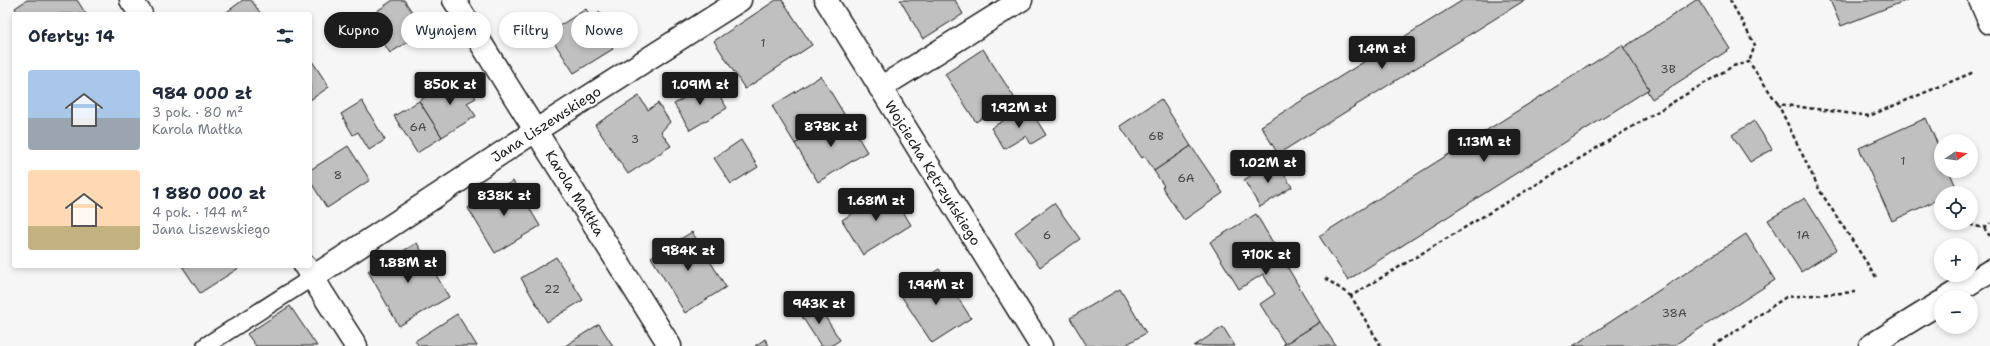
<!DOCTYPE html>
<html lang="pl">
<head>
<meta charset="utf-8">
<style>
  :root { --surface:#fff; --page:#f2f2f3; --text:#1f2937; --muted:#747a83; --accent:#1c1c1c }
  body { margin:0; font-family:"Shantell Sans",sans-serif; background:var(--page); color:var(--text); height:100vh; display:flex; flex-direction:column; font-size:15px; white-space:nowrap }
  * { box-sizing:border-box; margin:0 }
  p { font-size:13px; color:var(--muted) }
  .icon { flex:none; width:22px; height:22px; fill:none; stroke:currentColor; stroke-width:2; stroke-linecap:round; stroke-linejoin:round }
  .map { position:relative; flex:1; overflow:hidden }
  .drawer { position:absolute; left:12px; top:12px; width:300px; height:256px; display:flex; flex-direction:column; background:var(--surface); border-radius:4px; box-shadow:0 2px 6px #0003 }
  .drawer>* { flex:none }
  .guide { position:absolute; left:324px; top:12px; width:380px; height:36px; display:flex; gap:8px }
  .needle { width:26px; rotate:77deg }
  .controls { position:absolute; left:1934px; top:134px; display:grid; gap:8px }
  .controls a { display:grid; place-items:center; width:44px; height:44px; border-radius:50%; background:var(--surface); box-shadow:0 2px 6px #0003; font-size:20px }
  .price { position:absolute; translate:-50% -34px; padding:0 9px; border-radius:4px; background:var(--accent); color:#fff; font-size:13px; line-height:26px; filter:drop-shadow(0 1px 2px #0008) }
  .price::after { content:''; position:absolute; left:50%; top:24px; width:12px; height:9px; margin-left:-6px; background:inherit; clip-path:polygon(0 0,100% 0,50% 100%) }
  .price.selected { background:#222; color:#fff }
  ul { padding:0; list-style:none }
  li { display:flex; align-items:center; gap:12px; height:100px; padding:0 16px }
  li span { display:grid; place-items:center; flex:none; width:112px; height:80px; border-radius:4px; color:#555 }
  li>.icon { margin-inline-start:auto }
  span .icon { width:48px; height:48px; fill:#fffc; stroke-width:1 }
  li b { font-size:17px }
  h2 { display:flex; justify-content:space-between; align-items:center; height:48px; padding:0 16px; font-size:17px }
  .tag { padding:0 14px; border-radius:18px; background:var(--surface); box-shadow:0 2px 6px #0003; font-size:14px; line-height:36px }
  .tag.selected { background:var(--accent); color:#fff }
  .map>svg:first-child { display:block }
</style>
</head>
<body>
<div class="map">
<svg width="1990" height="346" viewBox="0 0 1990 346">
  <rect width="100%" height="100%" fill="#f6f6f6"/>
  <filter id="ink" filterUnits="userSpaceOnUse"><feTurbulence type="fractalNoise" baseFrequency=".025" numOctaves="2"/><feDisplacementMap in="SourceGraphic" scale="8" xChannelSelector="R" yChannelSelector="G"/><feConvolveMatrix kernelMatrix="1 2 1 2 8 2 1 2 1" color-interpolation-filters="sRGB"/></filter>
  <g filter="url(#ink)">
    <!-- building -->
    <g fill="#c0c0c0" stroke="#1c1c1c">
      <path d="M27,0H77L86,14H19L15,8Z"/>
      <path d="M243,0H251L261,14H224Z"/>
      <path d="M393,0H404L425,31L390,53L367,18Z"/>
      <path d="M776,0H782L812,45L745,89L714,41Z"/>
      <path d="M900,0H955L963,14L923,39Z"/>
      <path d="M1463,0H1525L1278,154L1261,126Z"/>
      <path d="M1696,0H1699L1730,49L1652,99L1647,91L1649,89L1623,48Z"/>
      <path d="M1830,0H1907L1841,26Z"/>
      <path d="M586,9L592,18L600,12L612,31L605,36L613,49L574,73L548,33Z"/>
      <path d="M1622,45L1649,89L1348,280L1319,236Z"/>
      <path d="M983,49L1014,97L976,122L945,74Z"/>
      <path d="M310,58L329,87L310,100Z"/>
      <path d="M462,74L476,98L467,103L476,116L442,137L419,101Z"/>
      <path d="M821,76L844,114L795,144L772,106Z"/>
      <path d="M711,82L727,108L690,130L674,104Z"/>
      <path d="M639,96L648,110L658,103L670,122L661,132L671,146L628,174L595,125Z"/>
      <path d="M1161,99L1191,146L1154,171L1145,156L1142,158L1120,126Z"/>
      <path d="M362,101L385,140L369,150L358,132L353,135L341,114Z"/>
      <path d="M419,101L442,137L417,153L394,116Z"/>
      <path d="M1028,106L1046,135L1031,144L1026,136L1004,149L991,128Z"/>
      <path d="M844,114L867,152L818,182L795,144Z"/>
      <path d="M1926,118L1941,152V171H1949L1958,191L1953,193H1941V198L1892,221L1859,148Z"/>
      <path d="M1754,121L1772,149L1750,162L1732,135Z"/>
      <path d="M741,140L758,167L731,184L714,158Z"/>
      <path d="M348,146L370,180L327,208L310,181V170Z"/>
      <path d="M1191,146L1223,193L1184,220L1162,187L1164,186L1154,171Z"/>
      <path d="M1275,160L1292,187L1260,207L1244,180Z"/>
      <path d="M513,181L540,226L495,253L468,208Z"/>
      <path d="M890,190L911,225L863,255L842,220Z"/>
      <path d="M1805,198L1837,249L1801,272L1768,220Z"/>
      <path d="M1054,203L1080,239L1040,267L1015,232Z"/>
      <path d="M1256,214L1320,322L1285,344L1260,304L1275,294L1263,274L1239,289L1210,242Z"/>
      <path d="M692,232L726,287L685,313L651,257Z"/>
      <path d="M1746,234L1775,280L1673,346H1573Z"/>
      <path d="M417,243L449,297L399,326L368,271Z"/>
      <path d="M556,257L583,300L547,322L521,278Z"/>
      <path d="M182,266H242L200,293Z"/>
      <path d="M939,269L971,318L932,343L900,294Z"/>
      <path d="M1120,289L1146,333L1124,346H1087L1070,318Z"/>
      <path d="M815,301L840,340L831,346H821L799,312Z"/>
      <path d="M290,306L317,346H256L247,334Z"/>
      <path d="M457,314L477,346H419L415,341Z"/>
      <path d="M1320,322L1336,346H1282L1285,344Z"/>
      <path d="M599,324L613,346H565Z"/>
      <path d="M1223,327L1235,346H1194Z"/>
      <path d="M765,339L769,346H755Z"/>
    </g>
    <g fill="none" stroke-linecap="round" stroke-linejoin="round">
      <defs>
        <path id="lane" d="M205,346L313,277"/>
        <g id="street">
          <path d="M131,0L141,14"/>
          <path d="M454,0L670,346"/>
          <path d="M826,0L1041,346"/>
          <path d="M880,88L1021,0"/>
          <path d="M305,266L356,346"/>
          <path d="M313,277L535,131L740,0"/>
        </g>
        <g id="secondary">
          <path d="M1980,0L1990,23"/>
          <path d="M1948,297L1990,271"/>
          <path d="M1870,346L1941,302"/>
        </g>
      </defs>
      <!-- lane casing -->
      <use href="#lane" stroke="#1c1c1c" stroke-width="19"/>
      <!-- street casing -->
      <use href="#street" stroke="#1c1c1c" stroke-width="25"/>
      <!-- secondary casing -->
      <use href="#secondary" stroke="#1c1c1c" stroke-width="25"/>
      <!-- path -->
      <g stroke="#1c1c1c" stroke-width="2.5" stroke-dasharray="4 3" stroke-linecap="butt">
        <path d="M1730,0L1755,45L1749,62"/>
        <path d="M1963,223L1984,228L1990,236"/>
        <path d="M1984,228L1990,223"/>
        <path d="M1876,277L1820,191L1778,104L1869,116L1974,72"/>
        <path d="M1325,278L1351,296"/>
        <path d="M1381,346L1351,296L1733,66L1749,62L1778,104"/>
        <path d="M1713,346L1786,297L1855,292"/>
      </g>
      <!-- lane -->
      <use href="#lane" stroke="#fff" stroke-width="16"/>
      <!-- street -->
      <use href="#street" stroke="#fff" stroke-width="22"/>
      <!-- secondary -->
      <use href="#secondary" stroke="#fff" stroke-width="22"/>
    </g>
  </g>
  <g text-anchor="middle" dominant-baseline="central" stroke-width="4" stroke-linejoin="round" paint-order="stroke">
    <!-- number labels -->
    <g font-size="12" fill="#454545">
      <text x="763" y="43">1</text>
      <text x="1668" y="69">3B</text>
      <text x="418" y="127">6A</text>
      <text x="1156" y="136">6B</text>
      <text x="635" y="139">3</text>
      <text x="1903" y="161">1</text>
      <text x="338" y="175">8</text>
      <text x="1186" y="178">6A</text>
      <text x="1047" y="235">6</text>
      <text x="1803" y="235">1A</text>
      <text x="552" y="289">22</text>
      <text x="1674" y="313">38A</text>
    </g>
    <!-- street labels -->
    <g font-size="14" fill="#1c1c1c" stroke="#fff">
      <text transform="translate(546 124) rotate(-33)">Jana Liszewskiego</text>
      <text transform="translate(933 173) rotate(58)">Wojciecha Kętrzyńskiego</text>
      <text transform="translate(575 193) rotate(58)">Karola Małłka</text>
    </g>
  </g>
</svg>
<div class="controls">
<a><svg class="needle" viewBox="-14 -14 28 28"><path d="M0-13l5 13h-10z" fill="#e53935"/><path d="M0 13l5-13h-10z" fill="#747a83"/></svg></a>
<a><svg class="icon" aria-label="locate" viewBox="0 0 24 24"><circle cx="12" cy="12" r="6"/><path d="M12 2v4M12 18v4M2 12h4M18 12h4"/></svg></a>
<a>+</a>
<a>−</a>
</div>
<b class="price" style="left:1382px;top:70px">1.4M zł</b>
<b class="price" style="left:450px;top:106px">850K zł</b>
<b class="price" style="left:700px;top:106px">1.09M zł</b>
<b class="price" style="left:1019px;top:129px">1.92M zł</b>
<b class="price" style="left:831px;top:148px">878K zł</b>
<b class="price" style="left:1484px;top:163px">1.13M zł</b>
<b class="price" style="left:1268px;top:184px">1.02M zł</b>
<b class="price" style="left:504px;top:217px">838K zł</b>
<b class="price" style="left:876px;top:222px">1.68M zł</b>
<b class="price selected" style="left:688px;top:272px">984K zł</b>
<b class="price" style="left:1266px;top:276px">710K zł</b>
<b class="price" style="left:408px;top:284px">1.88M zł</b>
<b class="price" style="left:936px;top:306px">1.94M zł</b>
<b class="price" style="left:819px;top:325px">943K zł</b>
<div class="guide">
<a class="tag selected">Kupno</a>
<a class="tag">Wynajem</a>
<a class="tag">Filtry</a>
<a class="tag">Nowe</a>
</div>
<section class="drawer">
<h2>Oferty: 14<svg class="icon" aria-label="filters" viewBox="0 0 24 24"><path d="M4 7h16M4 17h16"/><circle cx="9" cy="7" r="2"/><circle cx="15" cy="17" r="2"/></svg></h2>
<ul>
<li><span style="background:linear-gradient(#a9c7e8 60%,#9aa5b1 0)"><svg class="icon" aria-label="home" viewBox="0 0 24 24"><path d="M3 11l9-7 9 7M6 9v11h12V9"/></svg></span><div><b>984 000 zł</b><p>3 pok. · 80 m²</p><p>Karola Małłka</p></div></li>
<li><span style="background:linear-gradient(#ffd9b3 70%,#c2b280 0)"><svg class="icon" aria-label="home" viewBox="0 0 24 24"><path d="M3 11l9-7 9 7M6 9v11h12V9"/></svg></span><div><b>1 880 000 zł</b><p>4 pok. · 144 m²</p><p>Jana Liszewskiego</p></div></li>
</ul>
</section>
</div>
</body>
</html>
